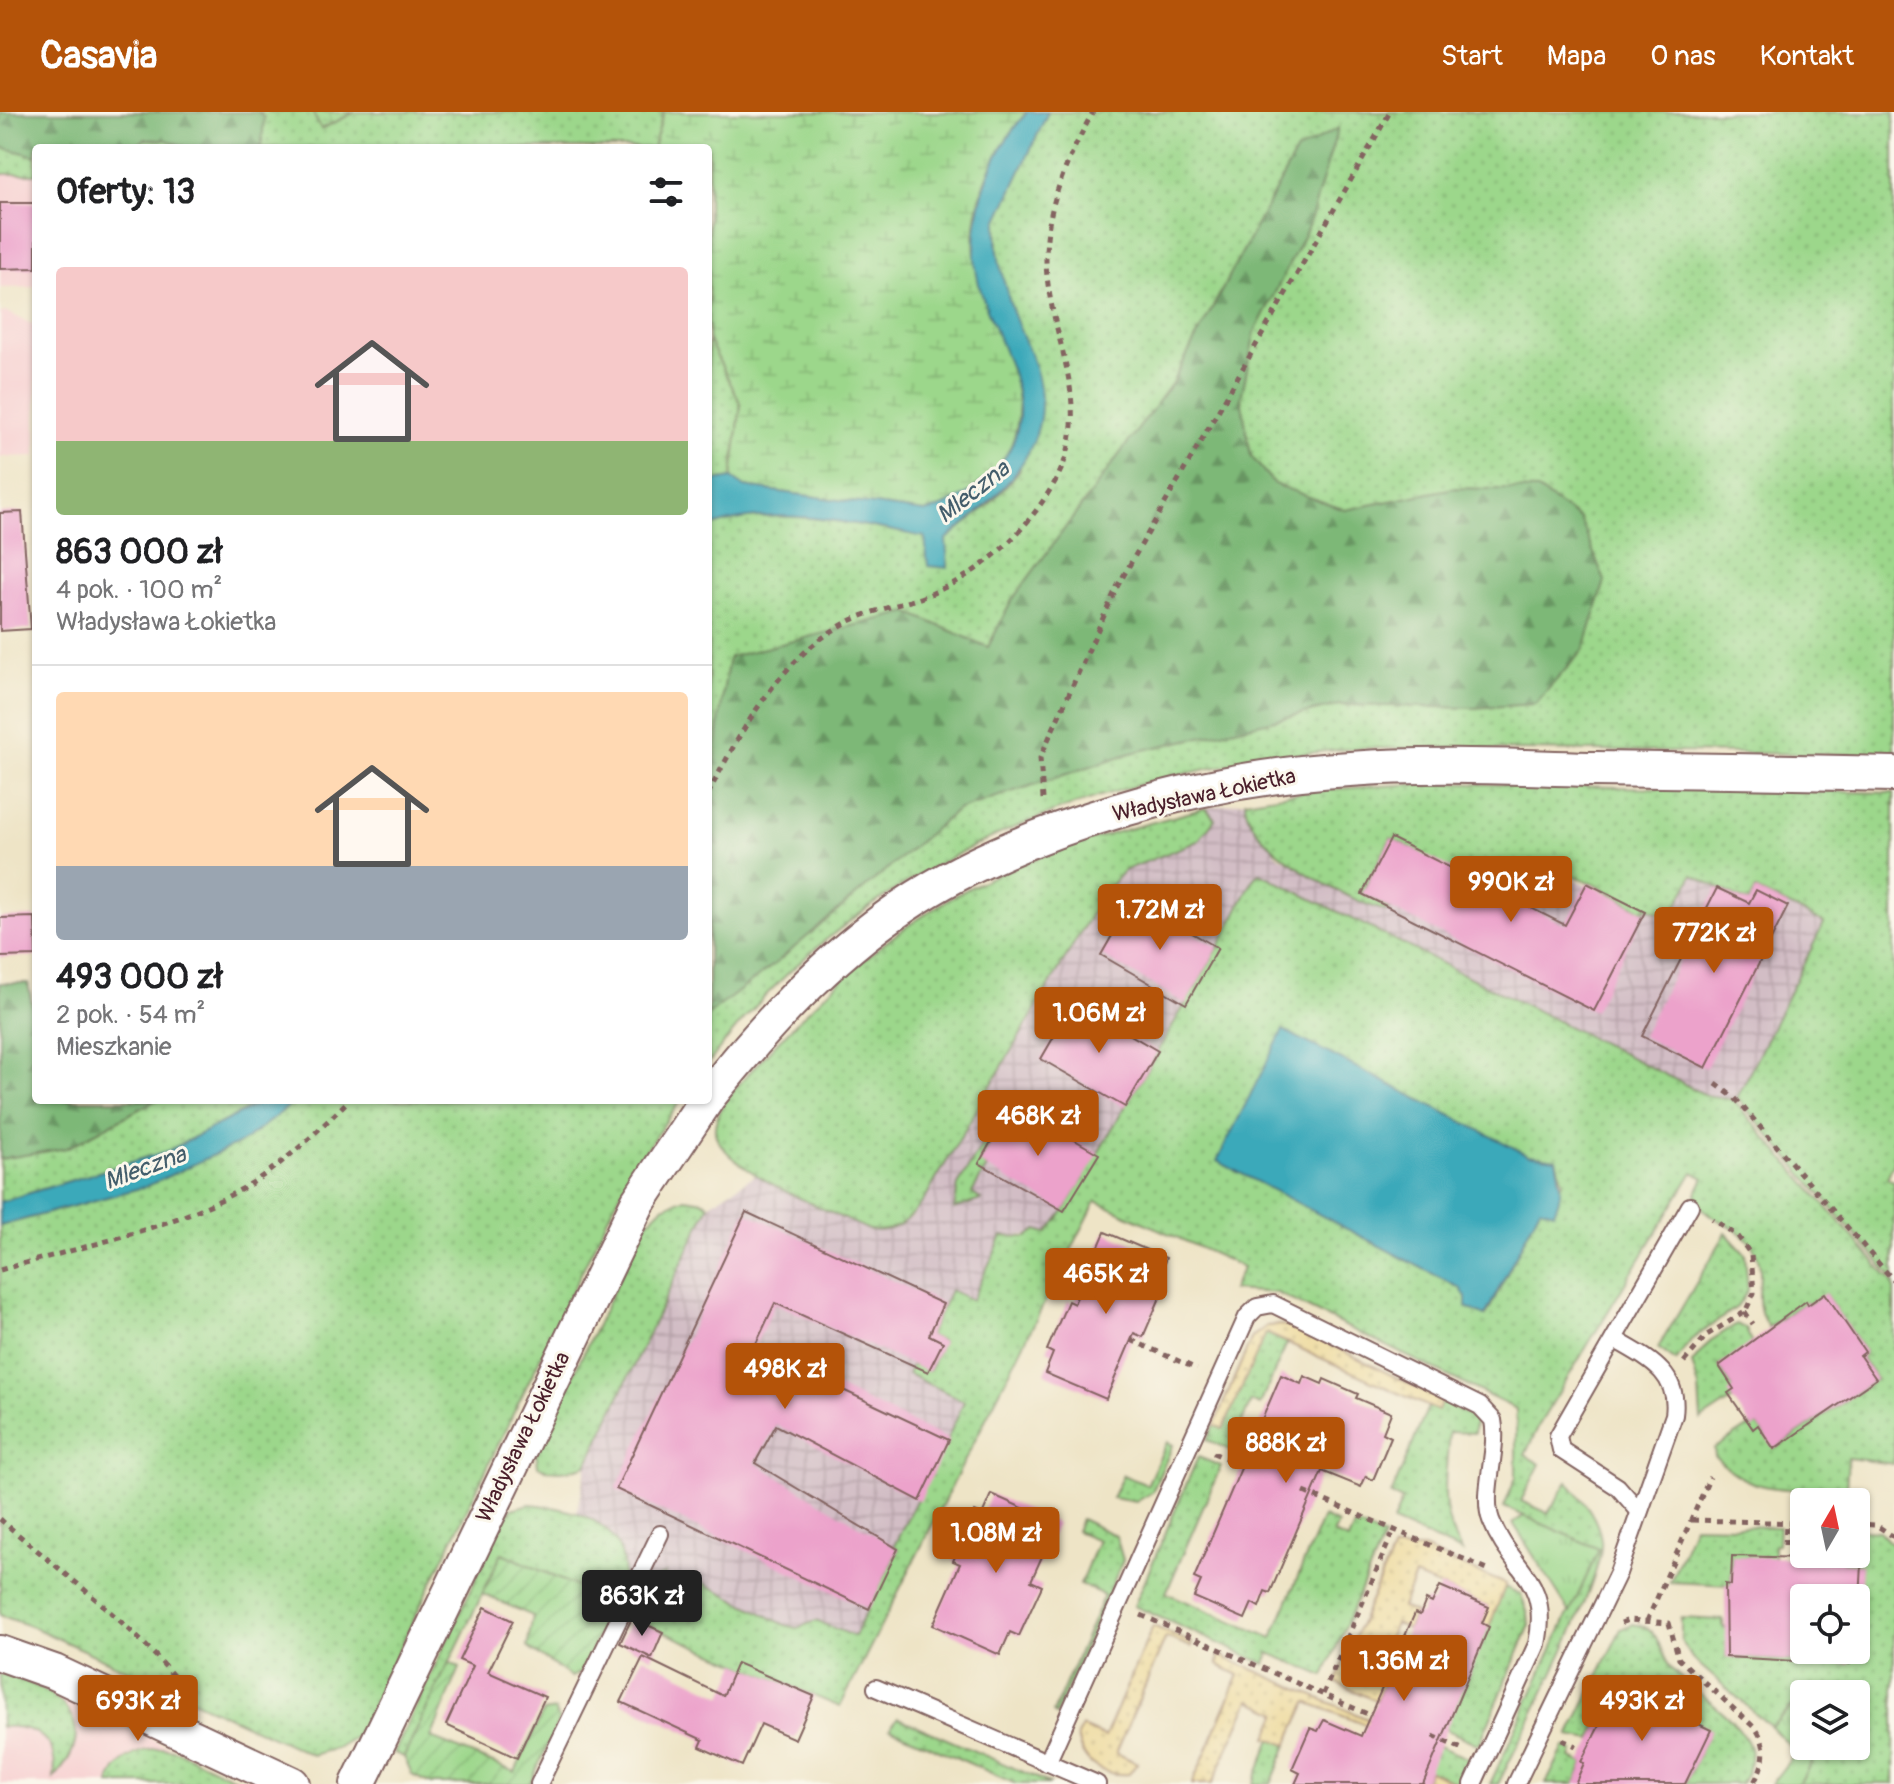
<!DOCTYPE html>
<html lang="pl">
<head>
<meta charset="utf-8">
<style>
  :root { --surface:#fff; --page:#f6f6f6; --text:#202124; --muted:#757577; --line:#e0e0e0; --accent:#b45309 }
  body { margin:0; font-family:Pangolin,sans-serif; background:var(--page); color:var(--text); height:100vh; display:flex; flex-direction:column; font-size:30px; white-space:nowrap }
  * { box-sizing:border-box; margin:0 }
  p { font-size:26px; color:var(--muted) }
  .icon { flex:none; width:44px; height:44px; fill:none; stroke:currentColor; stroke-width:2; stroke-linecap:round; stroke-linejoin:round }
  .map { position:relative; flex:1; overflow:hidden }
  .sheet { position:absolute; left:32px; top:32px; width:680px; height:960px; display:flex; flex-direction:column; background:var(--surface); border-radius:8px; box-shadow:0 2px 6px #0004 }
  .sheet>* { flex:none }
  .needle { width:52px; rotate:9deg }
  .controls { position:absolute; left:1790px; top:1376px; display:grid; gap:16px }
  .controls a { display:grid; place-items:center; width:80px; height:80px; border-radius:8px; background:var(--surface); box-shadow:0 2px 6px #0004; font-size:40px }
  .price { position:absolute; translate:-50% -68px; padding:0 18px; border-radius:8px; background:var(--accent); color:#fff; font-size:26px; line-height:52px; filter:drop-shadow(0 2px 4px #0008) }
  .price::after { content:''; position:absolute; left:50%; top:48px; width:24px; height:18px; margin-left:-12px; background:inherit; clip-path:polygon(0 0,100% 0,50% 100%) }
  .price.active { background:#222; color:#fff }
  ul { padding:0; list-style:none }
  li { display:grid; align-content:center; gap:16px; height:424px; padding:0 24px }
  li+li { border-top:2px solid var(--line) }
  li span { display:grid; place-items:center; height:248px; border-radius:8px; color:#555 }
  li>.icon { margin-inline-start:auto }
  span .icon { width:144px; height:144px; fill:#fffc; stroke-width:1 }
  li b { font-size:34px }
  h2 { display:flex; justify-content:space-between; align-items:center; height:96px; padding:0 24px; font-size:34px }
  header { display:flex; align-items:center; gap:48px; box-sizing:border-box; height:112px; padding:0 40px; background:var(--accent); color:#fff }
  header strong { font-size:38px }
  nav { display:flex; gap:44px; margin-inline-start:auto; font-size:28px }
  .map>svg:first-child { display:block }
</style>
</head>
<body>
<header>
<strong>Casavia</strong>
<nav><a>Start</a><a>Mapa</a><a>O nas</a><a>Kontakt</a></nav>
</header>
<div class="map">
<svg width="1894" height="1672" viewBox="0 0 1894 1672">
  <defs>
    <pattern id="industrial-grid" width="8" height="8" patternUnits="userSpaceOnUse" patternTransform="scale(2)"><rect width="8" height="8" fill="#d2bdc5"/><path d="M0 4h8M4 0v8" fill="none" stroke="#b6a2a9"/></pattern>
    <pattern id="grass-dots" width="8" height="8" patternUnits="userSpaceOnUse" patternTransform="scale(2)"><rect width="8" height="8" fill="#9cd78b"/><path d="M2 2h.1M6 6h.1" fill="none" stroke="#88b878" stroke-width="1.8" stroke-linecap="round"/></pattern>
    <pattern id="forest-firs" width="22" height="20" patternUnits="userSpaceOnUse" patternTransform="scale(2)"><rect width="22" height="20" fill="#7db877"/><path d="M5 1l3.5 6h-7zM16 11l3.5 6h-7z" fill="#689562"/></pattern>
    <pattern id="wetland-marsh" width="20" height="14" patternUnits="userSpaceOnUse" patternTransform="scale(2)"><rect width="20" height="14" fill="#9cd78b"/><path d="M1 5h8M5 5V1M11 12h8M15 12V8" fill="none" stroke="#88b878"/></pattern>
    <pattern id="sand-dots" width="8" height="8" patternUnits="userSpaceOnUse" patternTransform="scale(2)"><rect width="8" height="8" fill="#eeda9e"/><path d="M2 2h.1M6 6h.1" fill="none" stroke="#cebb88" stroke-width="1.8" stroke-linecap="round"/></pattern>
    <pattern id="park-tufts" width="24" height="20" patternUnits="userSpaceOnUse" patternTransform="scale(2)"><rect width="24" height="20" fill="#9cd78b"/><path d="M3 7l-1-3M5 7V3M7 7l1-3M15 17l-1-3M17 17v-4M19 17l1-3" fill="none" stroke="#88b878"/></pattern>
    <pattern id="garden-furrows" width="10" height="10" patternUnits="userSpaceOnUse" patternTransform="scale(2)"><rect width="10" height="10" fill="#9cd78b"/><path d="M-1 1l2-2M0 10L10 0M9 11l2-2" fill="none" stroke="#88b878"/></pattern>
  </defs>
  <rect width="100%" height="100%" fill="#fbf7ec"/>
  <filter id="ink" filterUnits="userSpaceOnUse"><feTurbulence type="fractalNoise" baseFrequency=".0125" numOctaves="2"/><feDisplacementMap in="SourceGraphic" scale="16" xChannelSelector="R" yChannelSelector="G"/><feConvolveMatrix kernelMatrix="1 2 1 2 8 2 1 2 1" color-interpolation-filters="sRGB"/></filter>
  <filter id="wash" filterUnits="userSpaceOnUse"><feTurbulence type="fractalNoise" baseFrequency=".006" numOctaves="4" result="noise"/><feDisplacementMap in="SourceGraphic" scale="32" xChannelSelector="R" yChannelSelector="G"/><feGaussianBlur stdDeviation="1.8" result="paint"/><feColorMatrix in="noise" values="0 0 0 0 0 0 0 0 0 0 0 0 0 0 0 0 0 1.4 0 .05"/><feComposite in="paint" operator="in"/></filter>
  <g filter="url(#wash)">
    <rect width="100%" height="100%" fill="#eee4c6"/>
    <!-- built -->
    <g fill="#f7cfd0">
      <path d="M0,62H36V175L0,176Z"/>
      <path d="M7,200L36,214V344L0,345V201Z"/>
      <path d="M0,1562L36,1572L177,1639L150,1637L126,1647L109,1672H0Z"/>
    </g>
    <!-- industrial -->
    <path fill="url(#industrial-grid)" d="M1245,689V698L1278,744L1359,786L1391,726L1420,741L1536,767L1543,763L1567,764L1644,799L1693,763L1749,791L1756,778L1824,811L1737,986L1727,988L1706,983L1260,761L1255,764L1218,836L1064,1099L1047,1121L1002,1125L972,1188L950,1178L929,1223L943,1230L928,1260L965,1289L854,1524L816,1509L797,1516L785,1513L690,1464L672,1488L623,1469L620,1436L577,1402L587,1353L709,1093L755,1063L869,1118L911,1106L923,1090L1101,785L1123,759L1198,729L1215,707L1206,696Z"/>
    <!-- grass -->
    <g fill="url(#grass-dots)" stroke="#737b5b" stroke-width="2" fill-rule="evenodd">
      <path d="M0,0H312L322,17L355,0H664L653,36H36V62H0Z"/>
      <path d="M1048,0H1894V643L1360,636C1109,656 863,742 708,952V416C774,388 878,418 946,428L991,391L1020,358L1017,215L999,157L997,110Z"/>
      <path d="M708,227L741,292L732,366L708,370Z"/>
      <path d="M1438,671L1894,681V1050L1887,1066L1894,1069V1167L1737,986L1824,811L1756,778L1749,791L1693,763L1671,805L1646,795L1645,800C1618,786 1576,755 1545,763C1534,766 1525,781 1518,789L1460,760L1452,775L1420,741L1391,726L1362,781L1391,797L1386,799C1346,788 1245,735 1245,689C1309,677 1373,674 1438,671Z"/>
      <path d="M1206,696L1215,707L1198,729L1123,759L1101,785L923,1090C908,1109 895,1122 869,1118C832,1100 731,1062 716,1024C708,1002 744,967 757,952C823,880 898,809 987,767C1057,734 1132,716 1206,696Z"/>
      <path d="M1260,761L1706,983L1733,988L1894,1172V1352L1848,1346L1846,1377C1795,1376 1751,1386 1715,1344L1714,1337L1751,1313L1753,1316L1758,1313L1775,1337L1876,1267L1862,1246L1865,1240L1825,1182L1808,1193L1806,1190L1768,1215C1747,1183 1772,1161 1751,1132C1738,1112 1699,1107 1696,1082L1704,1066L1693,1060L1539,1313L1525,1343L1540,1352L1521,1389L1548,1401L1568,1370C1582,1387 1598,1405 1601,1428C1606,1466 1519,1629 1498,1672H1490L1598,1437L1504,1395L1516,1365V1297L1277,1181L1232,1178L1243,1155L1096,1089L840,1595L647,1513L651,1500L635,1494L647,1472L665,1461L660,1482L672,1487L690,1464L785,1513L797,1516L816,1509L854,1524L898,1437L894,1434C916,1385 944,1339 964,1289L908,1262L912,1252L929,1259L942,1230L929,1223L950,1178L972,1188L1002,1124L1027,1125L1037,1118L1047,1121L1064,1099L1218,836L1255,764ZM1528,1043L1556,1047L1563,1070L1540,1096L1486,1204L1460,1176L1218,1049Z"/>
      <path d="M0,871H28L36,913V988H265L168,1039L0,1090Z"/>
      <path d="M297,988H681L640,1046L612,1097L358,1623L337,1636L312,1643L35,1516L0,1503V1114L147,1074L244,1029Z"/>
      <path d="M1007,991L1012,992L979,1050L987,1055L972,1081L981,1088L954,1097L958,1073Z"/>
      <path d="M685,1086L704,1089L709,1093L587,1353C571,1358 554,1363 538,1354L536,1340L645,1113L663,1095Z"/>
      <path d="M1726,1121L1745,1142L1748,1178L1737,1195L1691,1228L1676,1249L1658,1236Z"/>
      <path d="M1737,1212L1746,1217L1752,1232L1719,1254L1734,1277L1733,1287L1701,1308L1699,1276L1692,1251L1710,1229Z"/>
      <path d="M1265,1221L1287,1231L1260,1293L1251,1289L1230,1338L1207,1328L1214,1313L1224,1316Z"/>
      <path d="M1442,1288L1475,1308L1474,1321L1449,1320C1446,1365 1437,1400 1462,1440L1393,1410L1402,1388L1391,1383L1428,1295L1438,1298Z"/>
      <path d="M1167,1330L1173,1333L1152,1380L1136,1390L1112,1386L1123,1363L1147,1373Z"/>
      <path d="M1198,1345L1221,1354L1166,1481L1272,1526L1323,1405L1338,1412L1333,1422L1348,1428L1355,1413L1384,1425L1324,1564L1269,1541L1265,1552L1134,1494Z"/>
      <path d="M530,1392C568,1396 616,1405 623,1450C625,1464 622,1479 613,1491L502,1441L404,1645L394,1641L506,1403L511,1400L508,1398Z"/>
      <path d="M1081,1407L1116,1424L1123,1448L1056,1603L1053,1601L1104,1483L1080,1472L1098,1428L1076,1419Z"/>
      <path d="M1694,1413L1779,1415L1778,1432L1774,1433V1447L1732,1445L1731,1473L1670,1470Z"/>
      <path d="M1793,1415L1804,1416V1442H1856V1417L1879,1419L1894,1435V1672H1799L1820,1634H1856V1582H1804V1594L1796,1590L1771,1615L1692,1546L1681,1528V1506L1723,1508V1515H1728L1726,1545L1849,1552L1850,1538H1856L1861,1453L1841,1451V1447L1796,1445V1434L1792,1433Z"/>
      <path d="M1505,1475L1520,1482L1528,1501L1529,1515L1479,1633L1445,1617Z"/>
      <path d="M1632,1512C1663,1515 1655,1535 1670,1555C1690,1579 1741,1606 1750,1636C1753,1648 1747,1661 1741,1672H1685L1710,1618L1684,1605L1686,1600L1610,1587L1591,1628L1569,1624L1621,1517Z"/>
      <path d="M0,1562C54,1575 107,1609 54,1666C59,1629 36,1612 1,1615Z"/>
      <path d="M898,1606L1051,1672H1016L890,1616Z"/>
      <path d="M1271,1627L1287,1633L1271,1672H1253Z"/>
      <path d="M1431,1631L1472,1648L1460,1672L1420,1655L1436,1641Z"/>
      <path d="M1564,1635L1573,1639L1571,1646L1584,1651L1575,1672H1546Z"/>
      <path d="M162,1636L177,1639L247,1672H109C117,1647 138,1637 162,1636Z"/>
    </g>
    <!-- forest -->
    <g fill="url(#forest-firs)" stroke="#646c51" stroke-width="2">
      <path d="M0,0H258L264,5L262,33L258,36H189L167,28L145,27L134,36H36V44L0,35Z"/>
      <path d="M1338,16L1309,113L1255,220L1241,286L1251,344L1274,372L1345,398L1454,376L1538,378L1580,407L1605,469L1584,537L1535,592L1473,596L1340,593L1131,641L957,698L776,851L708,903C708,782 707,664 729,545L908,500L988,535L1012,488L1172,271L1296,40Z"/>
      <path d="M0,871H28L36,913V988H156L67,1036L0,1047Z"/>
    </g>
    <!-- wetland -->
    <g fill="url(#wetland-marsh)" stroke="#737b5b" stroke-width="2">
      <path d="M312,0H355L321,17Z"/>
      <path d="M664,0H1027C993,39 967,97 976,151C988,221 1054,297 992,361C973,380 951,394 925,400L745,375L732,366L741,292L708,227V36H653Z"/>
    </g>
    <!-- sand -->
    <g fill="url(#sand-dots)" stroke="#9c7c64" stroke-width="2">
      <path d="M1282,1213L1295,1215L1442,1288L1438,1299L1266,1221L1223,1317L1214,1313L1252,1225L1267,1214Z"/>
      <path d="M1393,1437H1423L1506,1472L1489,1515L1482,1511L1488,1495L1415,1464L1402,1495L1415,1501L1408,1517L1395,1511L1374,1559L1387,1565L1376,1589L1335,1570Z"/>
      <path d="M1153,1514L1192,1531L1191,1535L1166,1525L1116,1641L1137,1651L1129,1662C1102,1664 1082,1652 1077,1624L1082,1615L1105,1625Z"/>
      <path d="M1219,1543L1370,1608L1368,1614L1307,1590L1287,1633L1267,1626L1278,1601L1250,1588L1212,1672H1192L1239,1563L1218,1553Z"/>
      <path d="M1429,1659L1460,1672H1423Z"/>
    </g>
    <!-- park -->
    <g fill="url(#park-tufts)" stroke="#737b5b" stroke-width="2">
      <path d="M1524,1404L1599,1437L1570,1501L1513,1411Z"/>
      <path d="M1797,1590L1804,1594V1634H1820L1799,1672H1771L1796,1640L1771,1615Z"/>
    </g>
    <!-- garden -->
    <g fill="url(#garden-furrows)" stroke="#737b5b" stroke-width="2">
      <path d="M502,1441L613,1491L581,1560L571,1565L527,1535L533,1504L482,1482Z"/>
      <path d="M449,1550L460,1556L431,1626L515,1660L543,1600L555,1598L559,1608L530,1672H431L412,1663L404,1645Z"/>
    </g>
    <!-- water -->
    <g fill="#3ba9ba" stroke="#426472" stroke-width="2">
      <path d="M1027,0H1048L997,110C995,141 1002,164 1011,194C1018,217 1031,239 1037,262C1058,336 996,386 946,428L948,456L928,454L925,425C862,413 769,390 708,416L709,370L732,366L745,375L925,400C951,394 973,380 992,361C1061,290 977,220 975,145C974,90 991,41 1027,0Z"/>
      <path d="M1283,918L1528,1043L1556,1047C1560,1069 1564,1079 1554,1100L1540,1096L1485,1204L1466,1195V1185L1460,1176L1217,1049Z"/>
      <path d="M265,988H297L244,1029L147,1074L0,1114V1090L168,1039Z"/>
    </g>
    <g id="blocks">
      <!-- building -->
      <g fill="#eca2cb">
        <path d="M0,91H36V156L0,157Z"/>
        <path d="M22,400L31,517L0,519V401Z"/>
        <path d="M1391,726L1565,813L1587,771L1645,800L1594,899L1362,782Z"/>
        <path d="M1717,776L1749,791L1756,778L1788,794L1706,956L1642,924Z"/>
        <path d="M1133,787L1218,836L1186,892L1101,843Z"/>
        <path d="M35,805L36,844L0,845V806Z"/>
        <path d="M1074,890L1158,939L1125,995L1041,947Z"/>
        <path d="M1012,992L1099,1042L1064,1099L979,1051Z"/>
        <path d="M746,1100L943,1192L929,1223L943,1230L928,1260L775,1191L754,1236L949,1328L920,1389L776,1313L755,1351L898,1437L869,1497L616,1377Z"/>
        <path d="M1105,1120L1166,1146L1156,1171L1165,1174L1143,1225L1134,1221L1106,1287L1045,1261L1053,1241L1047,1238L1068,1189L1074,1192Z"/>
        <path d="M1825,1181L1865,1240L1860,1244L1876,1267L1774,1337L1758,1313L1753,1317L1728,1281L1734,1277L1719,1254L1806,1189L1808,1193Z"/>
        <path d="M1281,1263L1301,1272L1304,1264L1322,1272L1324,1267L1358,1282L1356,1286L1391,1301L1383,1321L1391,1325L1373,1368L1366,1364L1361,1375L1322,1359L1270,1481L1265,1479L1259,1495L1252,1491L1245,1507L1194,1485L1201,1469L1194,1466Z"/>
        <path d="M991,1382L1057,1411L1031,1469L1042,1474L1019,1524L1010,1520L1000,1543L933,1513L960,1452L953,1449L975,1400L982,1403Z"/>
        <path d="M1732,1444L1841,1447V1451L1862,1452L1858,1524L1856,1486H1804V1538H1850V1552L1726,1545L1725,1472L1731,1473Z"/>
        <path d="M1440,1474L1489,1495L1482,1511L1489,1515L1423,1672H1295L1300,1661L1292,1657L1310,1616L1318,1619L1324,1608L1361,1624L1415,1501L1420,1503L1426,1488L1432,1491Z"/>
        <path d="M485,1495L513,1509L488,1560L545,1585L517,1646L446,1613L473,1554L459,1548Z"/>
        <path d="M632,1506L663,1520L652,1546L620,1531Z"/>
        <path d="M643,1545L723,1584L737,1551L814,1584L795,1627L761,1612L742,1654L700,1635L703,1628L621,1590Z"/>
        <path d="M1621,1570L1687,1600L1684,1605L1711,1618L1685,1672H1575L1584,1651L1581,1650Z"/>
      </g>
    </g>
  </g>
  <g filter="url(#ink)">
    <use href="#blocks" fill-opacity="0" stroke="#836461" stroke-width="2"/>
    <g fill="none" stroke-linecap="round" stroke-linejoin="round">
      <defs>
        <g id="service">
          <path d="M1639,1399L1618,1375L1561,1338L1558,1324L1690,1094"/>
          <path d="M876,1576L1097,1672"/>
          <path d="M1047,1651L1247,1205L1257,1195L1273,1192L1480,1294L1493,1308C1499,1338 1481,1382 1491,1408C1511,1460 1551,1465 1537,1532L1473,1672"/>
          <path d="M539,1672L660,1422"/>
          <path d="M1516,1672L1618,1461L1674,1303C1680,1260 1646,1246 1614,1227"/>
        </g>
        <g id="minor">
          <path d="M708,985C764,915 827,846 902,795C1020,715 1207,665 1350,657C1432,651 1514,655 1596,657C1695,658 1795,660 1894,662"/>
          <path d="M0,1541L54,1560L292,1672"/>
          <path d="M358,1672L638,1090L706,988"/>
        </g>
      </defs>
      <!-- service casing -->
      <use href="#service" stroke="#836461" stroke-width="20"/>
      <!-- minor casing -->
      <use href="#minor" stroke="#836461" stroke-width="38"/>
      <!-- path -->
      <g stroke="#836461" stroke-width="5" stroke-dasharray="6 6" stroke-linecap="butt">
        <path d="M708,682C739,622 777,552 837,516C864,499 899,494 928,483C985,460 1026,420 1056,368C1097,293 1048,225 1046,149C1045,96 1068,45 1093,0"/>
        <path d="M1043,687L1040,646L1117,475L1390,0"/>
        <path d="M1716,972L1735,986L1894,1169"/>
        <path d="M0,1158C80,1135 167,1118 240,1078C281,1055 316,1021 349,988"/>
        <path d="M1745,1200L1753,1212"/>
        <path d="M1131,1228L1197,1257"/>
        <path d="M1684,1250L1707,1223L1745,1200L1754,1181L1751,1143L1738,1124L1712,1107"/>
        <path d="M1213,1341L1242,1353"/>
        <path d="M1304,1380L1490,1458"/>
        <path d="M0,1407C57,1457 147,1522 188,1584"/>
        <path d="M1692,1408L1804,1411"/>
        <path d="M1856,1412L1876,1413L1894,1425"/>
        <path d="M1785,1433L1786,1411"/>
        <path d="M1141,1503L1372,1604"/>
        <path d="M1647,1509L1710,1365"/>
        <path d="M1621,1511L1629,1508L1669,1511L1679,1547L1756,1617C1769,1636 1764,1653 1753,1672"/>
        <path d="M1323,1582L1394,1418"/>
        <path d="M1433,1624L1462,1637"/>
        <path d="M1562,1628L1576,1634"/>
      </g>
      <!-- service -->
      <use href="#service" stroke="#fff" stroke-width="16"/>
      <!-- minor -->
      <use href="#minor" stroke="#fff" stroke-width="34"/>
    </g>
  </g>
  <g text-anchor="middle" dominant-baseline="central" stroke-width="6" stroke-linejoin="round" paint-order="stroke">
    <!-- street labels -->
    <g font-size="22" fill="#4a1f2b" stroke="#fbf7ec">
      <text transform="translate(1204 683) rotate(-12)">Władysława Łokietka</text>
      <text transform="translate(523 1325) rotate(-64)">Władysława Łokietka</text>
    </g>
    <!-- water labels -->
    <g font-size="24" font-style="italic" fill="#435d6b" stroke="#fbf7ec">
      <text transform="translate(973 380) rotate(-38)">Mleczna</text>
      <text transform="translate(145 1056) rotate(-20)">Mleczna</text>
    </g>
  </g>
</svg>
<div class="controls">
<a><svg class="needle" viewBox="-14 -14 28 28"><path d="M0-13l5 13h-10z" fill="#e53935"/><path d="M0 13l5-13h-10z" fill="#757577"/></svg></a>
<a><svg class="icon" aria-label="locate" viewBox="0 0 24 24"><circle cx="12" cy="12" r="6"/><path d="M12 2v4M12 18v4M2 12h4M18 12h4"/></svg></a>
<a><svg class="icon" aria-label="layers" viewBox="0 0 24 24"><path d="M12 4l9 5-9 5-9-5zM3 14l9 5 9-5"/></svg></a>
</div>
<b class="price" style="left:1511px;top:812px">990K zł</b>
<b class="price" style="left:1160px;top:840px">1.72M zł</b>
<b class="price" style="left:1714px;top:863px">772K zł</b>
<b class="price" style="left:1099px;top:943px">1.06M zł</b>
<b class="price" style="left:1038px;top:1046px">468K zł</b>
<b class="price" style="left:1106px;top:1204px">465K zł</b>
<b class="price" style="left:785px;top:1299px">498K zł</b>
<b class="price" style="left:1286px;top:1373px">888K zł</b>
<b class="price" style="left:996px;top:1463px">1.08M zł</b>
<b class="price active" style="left:642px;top:1526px">863K zł</b>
<b class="price" style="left:1404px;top:1591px">1.36M zł</b>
<b class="price" style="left:138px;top:1631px">693K zł</b>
<b class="price" style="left:1642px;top:1631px">493K zł</b>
<section class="sheet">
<h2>Oferty: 13<svg class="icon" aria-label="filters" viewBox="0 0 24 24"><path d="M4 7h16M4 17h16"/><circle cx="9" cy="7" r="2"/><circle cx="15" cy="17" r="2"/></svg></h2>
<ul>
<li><span style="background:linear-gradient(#f6c9c9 70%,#8fb573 0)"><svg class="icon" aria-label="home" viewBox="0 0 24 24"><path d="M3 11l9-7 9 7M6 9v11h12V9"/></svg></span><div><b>863 000 zł</b><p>4 pok. · 100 m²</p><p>Władysława Łokietka</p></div></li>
<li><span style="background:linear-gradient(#ffd9b3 70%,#9aa5b1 0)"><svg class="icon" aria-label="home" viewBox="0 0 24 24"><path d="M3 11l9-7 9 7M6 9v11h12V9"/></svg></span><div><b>493 000 zł</b><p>2 pok. · 54 m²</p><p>Mieszkanie</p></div></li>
</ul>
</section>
</div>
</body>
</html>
